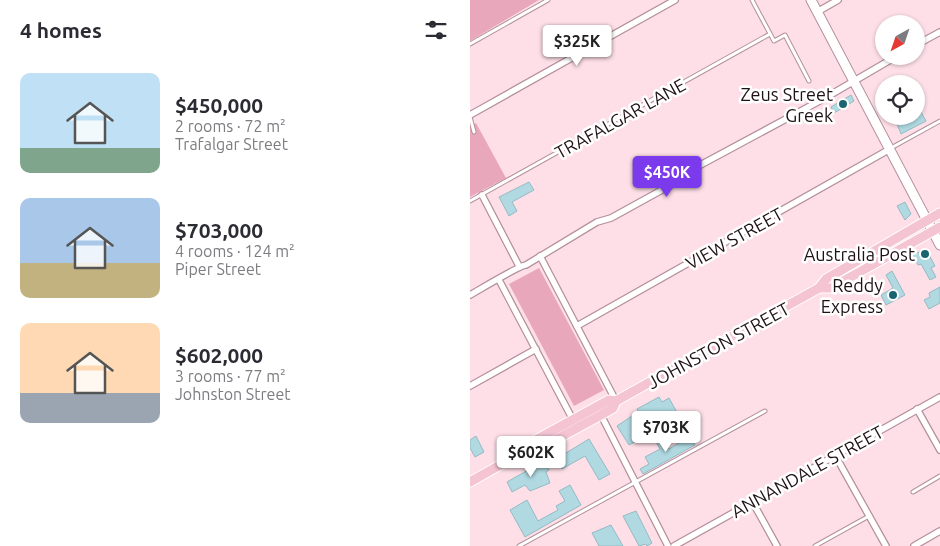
<!DOCTYPE html>
<html lang="en">
<head>
<meta charset="utf-8">
<style>
  :root { --surface:#fff; --page:#f7f7f7; --text:#2b2b33; --muted:#7c7c81; --accent:#7c3aed }
  body { margin:0; font-family:Ubuntu,sans-serif; background:var(--page); color:var(--text); height:100vh; display:flex; flex-direction:column; font-size:19px; white-space:nowrap }
  * { box-sizing:border-box; margin:0 }
  p { font-size:16px; color:var(--muted) }
  .icon { flex:none; width:28px; height:28px; fill:none; stroke:currentColor; stroke-width:2; stroke-linecap:round; stroke-linejoin:round }
  .map { position:relative; flex:1; overflow:hidden }
  .drawer { display:flex; flex-direction:column; background:var(--surface); width:470px }
  .drawer>* { flex:none }
  .needle { width:32px; rotate:220deg }
  .fabs { position:absolute; left:405px; top:15px; display:grid; gap:10px }
  .fabs a { display:grid; place-items:center; width:50px; height:50px; border-radius:50%; background:var(--surface); box-shadow:0 1px 4px #0004; font-size:25px }
  .price { position:absolute; translate:-50% -42px; padding:0 11px; border-radius:5px; background:#fff; color:#222; font-size:16px; line-height:32px; filter:drop-shadow(0 1px 2px #0008) }
  .price::after { content:''; position:absolute; left:50%; top:30px; width:15px; height:11px; margin-left:-8px; background:inherit; clip-path:polygon(0 0,100% 0,50% 100%) }
  .price.on { background:var(--accent); color:#fff }
  ul { padding:0; list-style:none }
  li { display:flex; align-items:center; gap:15px; height:125px; padding:0 20px }
  li span { display:grid; place-items:center; flex:none; width:140px; height:100px; border-radius:10px; color:#555 }
  li>.icon { margin-inline-start:auto }
  span .icon { width:60px; height:60px; fill:#fffc; stroke-width:1 }
  li b { font-size:21px }
  h2 { display:flex; justify-content:space-between; align-items:center; height:60px; padding:0 20px; font-size:21px }
  main { display:flex; flex:1; min-height:0 }
  .map>svg:first-child { display:block }
</style>
</head>
<body>
<main>
<section class="drawer">
<h2>4 homes<svg class="icon" aria-label="filters" viewBox="0 0 24 24"><path d="M4 7h16M4 17h16"/><circle cx="9" cy="7" r="2"/><circle cx="15" cy="17" r="2"/></svg></h2>
<ul>
<li><span style="background:linear-gradient(#bfe0f5 75%,#7fa58c 0)"><svg class="icon" aria-label="home" viewBox="0 0 24 24"><path d="M3 11l9-7 9 7M6 9v11h12V9"/></svg></span><div><b>$450,000</b><p>2 rooms · 72 m²</p><p>Trafalgar Street</p></div></li>
<li><span style="background:linear-gradient(#a9c7e8 65%,#c2b280 0)"><svg class="icon" aria-label="home" viewBox="0 0 24 24"><path d="M3 11l9-7 9 7M6 9v11h12V9"/></svg></span><div><b>$703,000</b><p>4 rooms · 124 m²</p><p>Piper Street</p></div></li>
<li><span style="background:linear-gradient(#ffd9b3 70%,#9aa5b1 0)"><svg class="icon" aria-label="home" viewBox="0 0 24 24"><path d="M3 11l9-7 9 7M6 9v11h12V9"/></svg></span><div><b>$602,000</b><p>3 rooms · 77 m²</p><p>Johnston Street</p></div></li>
</ul>
</section>
<div class="map">
<svg width="470" height="546" viewBox="0 0 470 546">
  <rect width="100%" height="100%" fill="#fedfe8"/>
  <!-- green -->
  <g fill="#e9a7bb">
    <path d="M0,0H69L0,41Z"/>
    <path d="M6,123L36,178L0,197V126Z"/>
    <path d="M69,268L134,390L104,406L39,284Z"/>
  </g>
  <!-- building -->
  <g fill="#b0d9e1" stroke="#93bbc3">
    <path d="M381,95L384,101L364,113L361,107Z"/>
    <path d="M446,103L456,121L431,134L424,116H446Z"/>
    <path d="M59,182L64,190L42,202L47,211L39,216L29,197Z"/>
    <path d="M435,202L441,214L435,220L427,206Z"/>
    <path d="M456,249L465,266L461,268L466,277L460,280L451,264L448,265L443,255Z"/>
    <path d="M422,271L435,295L416,305L411,295L423,288L416,275Z"/>
    <path d="M470,287V303L459,309L454,300L460,297L459,293Z"/>
    <path d="M189,397L192,402L199,398L210,418L159,445L147,426L168,412L167,409Z"/>
    <path d="M6,436L14,452L5,457L0,448V440Z"/>
    <path d="M220,436L225,445L173,474L170,469L179,464L175,457L190,449L186,442L192,439L199,449Z"/>
    <path d="M119,439L140,474L129,480L115,456L92,469L86,459Z"/>
    <path d="M74,461L79,470L76,472L80,483L60,491L55,485L42,492L37,482Z"/>
    <path d="M100,485L111,505L55,537L40,510L57,500L68,521L88,510L86,506L95,501L89,491Z"/>
    <path d="M166,511L182,543L177,546L176,544L169,546L153,516Z"/>
    <path d="M141,525L153,546H129L122,533Z"/>
  </g>
  <g fill="none" stroke-linecap="round" stroke-linejoin="round">
    <defs>
      <g id="service">
        <path d="M282,0L304,41L315,35L339,81"/>
        <path d="M0,44L78,0"/>
        <path d="M0,117L4,132"/>
        <path d="M421,148L470,121"/>
        <path d="M0,201L300,34"/>
        <path d="M443,492L470,476"/>
        <path d="M49,546L295,411"/>
        <path d="M345,546L399,516"/>
      </g>
      <g id="minor">
        <path d="M347,12L368,0"/>
        <path d="M446,45L470,32"/>
        <path d="M0,115L205,0"/>
        <path d="M12,195L49,266"/>
        <path d="M70,256L146,401"/>
        <path d="M29,280L103,420"/>
        <path d="M0,295C9,290 50,265 56,265L127,222L141,218L210,180L223,169L355,98L427,56"/>
        <path d="M107,326L420,149"/>
        <path d="M0,386L66,349"/>
        <path d="M447,409L470,450"/>
        <path d="M131,415L198,546"/>
        <path d="M365,455L416,546"/>
        <path d="M282,501L307,546"/>
        <path d="M204,546L470,397"/>
        <path d="M444,546L470,531"/>
      </g>
      <path id="secondary" d="M341,0L470,245"/>
      <g id="primary">
        <path d="M349,288H361L470,227"/>
        <path d="M39,460H48L131,415L143,408L146,401L349,288L356,279L470,213"/>
        <path d="M0,482L39,460L44,453L51,448L139,400L146,401"/>
      </g>
    </defs>
    <!-- service casing -->
    <use href="#service" stroke="#b4909b" stroke-width="5"/>
    <!-- minor casing -->
    <use href="#minor" stroke="#b4909b" stroke-width="8"/>
    <!-- secondary casing -->
    <use href="#secondary" stroke="#b4909b" stroke-width="11"/>
    <!-- primary casing -->
    <use href="#primary" stroke="#fff" stroke-width="11"/>
    <!-- service -->
    <use href="#service" stroke="#fff" stroke-width="3"/>
    <!-- minor -->
    <use href="#minor" stroke="#fff" stroke-width="5.5"/>
    <!-- secondary -->
    <use href="#secondary" stroke="#fff" stroke-width="9"/>
    <!-- primary -->
    <use href="#primary" stroke="#f4c4d3" stroke-width="9"/>
  </g>
  <!-- markers -->
  <g fill="#196470" stroke="#fff" stroke-width="2">
    <circle cx="373" cy="104" r="5"/>
    <circle cx="455" cy="254" r="5"/>
    <circle cx="423" cy="295" r="5"/>
  </g>
  <g text-anchor="middle" dominant-baseline="central" stroke-width="5" stroke-linejoin="round" paint-order="stroke">
    <!-- poi labels -->
    <g font-size="18" fill="#1f1216" stroke="#fff" text-anchor="end">
      <text x="363" y="94">Zeus Street<tspan x="363" dy="21">Greek</tspan></text>
      <text x="445" y="254">Australia Post</text>
      <text x="413" y="285">Reddy<tspan x="413" dy="21">Express</tspan></text>
    </g>
    <!-- street labels -->
    <g font-size="18" fill="#1f1216" stroke="#fff">
      <text transform="translate(150 118) rotate(-29)">TRAFALGAR LANE</text>
      <text transform="translate(264 238) rotate(-29)">VIEW STREET</text>
      <text transform="translate(248 345) rotate(-29)">JOHNSTON STREET</text>
      <text transform="translate(337 471) rotate(-29)">ANNANDALE STREET</text>
    </g>
  </g>
</svg>
<div class="fabs">
<a><svg class="needle" viewBox="-14 -14 28 28"><path d="M0-13l5 13h-10z" fill="#e53935"/><path d="M0 13l5-13h-10z" fill="#7c7c81"/></svg></a>
<a><svg class="icon" aria-label="locate" viewBox="0 0 24 24"><circle cx="12" cy="12" r="6"/><path d="M12 2v4M12 18v4M2 12h4M18 12h4"/></svg></a>
</div>
<b class="price" style="left:107px;top:67px">$325K</b>
<b class="price on" style="left:197px;top:198px">$450K</b>
<b class="price" style="left:196px;top:453px">$703K</b>
<b class="price" style="left:61px;top:478px">$602K</b>
</div>
</main>
</body>
</html>
